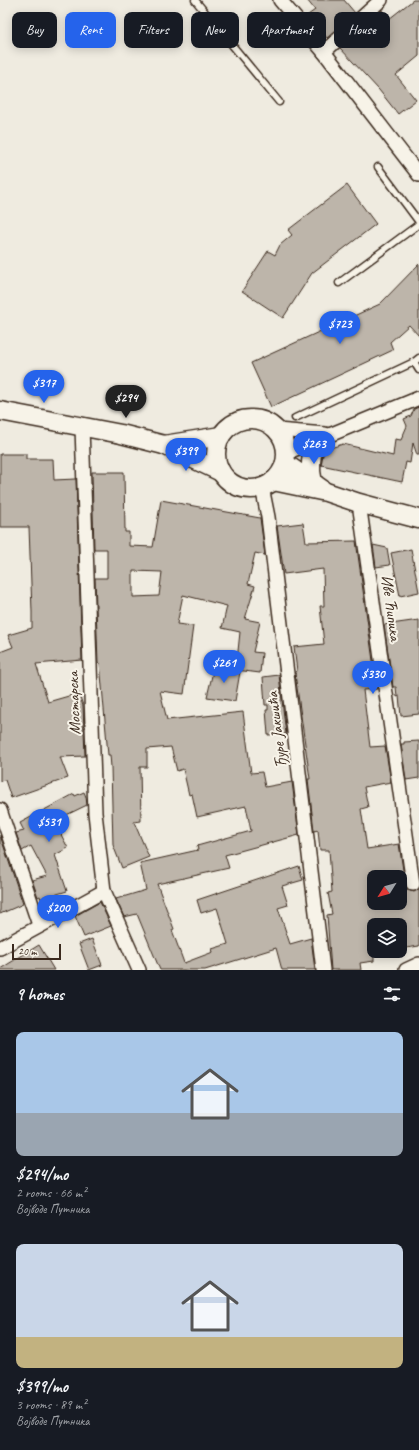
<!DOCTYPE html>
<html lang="en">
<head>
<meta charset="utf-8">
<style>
  :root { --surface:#171b24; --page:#20242c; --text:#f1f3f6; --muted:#9ea1a6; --accent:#2563eb }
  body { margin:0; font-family:Caveat,sans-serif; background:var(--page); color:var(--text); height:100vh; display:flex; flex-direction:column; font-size:15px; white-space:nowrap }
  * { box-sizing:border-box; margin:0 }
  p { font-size:13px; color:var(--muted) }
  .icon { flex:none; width:22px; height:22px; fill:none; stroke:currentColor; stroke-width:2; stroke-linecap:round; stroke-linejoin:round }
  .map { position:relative; height:970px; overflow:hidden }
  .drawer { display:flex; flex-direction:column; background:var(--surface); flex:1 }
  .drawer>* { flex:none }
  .hud { position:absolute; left:12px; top:12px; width:395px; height:36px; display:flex; gap:8px }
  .needle { width:26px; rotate:233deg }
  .tools { position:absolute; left:367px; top:870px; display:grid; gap:8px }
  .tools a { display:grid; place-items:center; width:40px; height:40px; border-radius:8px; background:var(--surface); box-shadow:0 2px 10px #0003; font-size:20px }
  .scale { position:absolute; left:12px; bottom:10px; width:49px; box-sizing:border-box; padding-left:4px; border:2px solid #3b2a1e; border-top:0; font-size:11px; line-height:14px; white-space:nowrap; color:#3b2a1e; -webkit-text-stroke:3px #f7f3e8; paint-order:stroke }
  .price { position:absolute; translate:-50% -34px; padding:0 9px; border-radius:14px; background:var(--accent); color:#fff; font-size:13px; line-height:26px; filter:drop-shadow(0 1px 2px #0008) }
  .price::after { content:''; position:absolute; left:50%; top:24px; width:12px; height:9px; margin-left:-6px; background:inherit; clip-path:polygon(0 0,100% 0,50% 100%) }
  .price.current { background:#222; color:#fff }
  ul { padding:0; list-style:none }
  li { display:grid; align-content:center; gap:8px; height:212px; padding:0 16px }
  li span { display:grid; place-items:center; height:124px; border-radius:8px; color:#555 }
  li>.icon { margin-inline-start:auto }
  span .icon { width:72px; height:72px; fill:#fffc; stroke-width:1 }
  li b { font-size:17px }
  h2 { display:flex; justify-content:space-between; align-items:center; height:48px; padding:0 16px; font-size:17px }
  .chip { padding:0 14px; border-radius:8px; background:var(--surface); box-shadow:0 2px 10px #0003; font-size:14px; line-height:36px }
  .chip.current { background:var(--accent); color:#fff }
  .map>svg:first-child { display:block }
</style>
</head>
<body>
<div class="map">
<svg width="419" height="970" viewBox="0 0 419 970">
  <rect width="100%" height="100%" fill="#efebe0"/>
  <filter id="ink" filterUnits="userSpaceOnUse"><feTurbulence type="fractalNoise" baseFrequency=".025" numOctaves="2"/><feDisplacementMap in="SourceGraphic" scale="8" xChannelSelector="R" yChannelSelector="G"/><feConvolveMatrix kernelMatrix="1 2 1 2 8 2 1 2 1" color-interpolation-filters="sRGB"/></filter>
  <g filter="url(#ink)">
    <!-- building -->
    <g fill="#bdb5aa" stroke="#3b2a1e" fill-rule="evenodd">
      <path d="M307,0H344L355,13L327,38L308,15L315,10Z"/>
      <path d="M413,0H419V56L396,75L416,100L398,114L379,90L340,48L382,10L389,19Z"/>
      <path d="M347,185L376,224L312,273L283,318L242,291L268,251L275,255L280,245L292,235L288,230Z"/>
      <path d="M419,264V336L409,325L390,342L393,350L271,407L251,363L380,304Z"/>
      <path d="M419,407V455H417L413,443L410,463L406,462L402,482L321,465L324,450L343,444L393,456L395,439L401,440L407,426L404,419L411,416L414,409Z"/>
      <path d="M0,454H26V459H53L54,480L76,479L82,660L36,664L48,702L79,693L83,706L85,756L60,757L68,778L11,798L5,780L0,781V652L13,647L8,635L32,628V612L29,527H0Z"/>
      <path d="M92,472H124L125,532H129V546L153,547L161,500L260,518L265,555L255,553L248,584L255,586L245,619L260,622L253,652L262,653L260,673L236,670L240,632L222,628L227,606L183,595L177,624L193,626L184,694L160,691L167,720L243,712L251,773L262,772L265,787L292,782L299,835L225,855L229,868L157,884L174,929L172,930L184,963L213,952L212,949L228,944L217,908L201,913L197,900L299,866L303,880L282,886L288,905L278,908L290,944L311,938L315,970H282L276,948L205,970H160L137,914L124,917L116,899L146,890L140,863L198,850L197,846L251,831L246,806L197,817L192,794L189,795L183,769L177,771L171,747L147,749V767H140L141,821L134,822L149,857L122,868L113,845L111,767L110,755H108L100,663H98L95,578H107V549H94ZM133,571L162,572L159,596L133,597Z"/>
      <path d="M303,523L306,542L356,541L377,689L363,690L370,747L385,746L391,782L364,787L368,807L361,809L367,849L399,844L406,889L414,892L419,889V946L400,949V925H374V961L360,963L361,970H331L327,915L332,914L328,893L332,892L329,850H320L318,830L314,831L308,779H310L295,674L297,671L294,647L324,644L320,606H324L323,569L284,574L277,526ZM374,877H400V903H374Z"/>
      <path d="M373,545L387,548L390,565L376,567Z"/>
      <path d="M411,549L419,592L400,596L391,553Z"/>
      <path d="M419,620V714L401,716L399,696L397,697L396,687H393L384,625Z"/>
      <path d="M214,667L240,672L235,701L207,697Z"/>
      <path d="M279,675L286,734L268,735L266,710H268V705H265L263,677Z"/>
      <path d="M419,741V778L406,780L401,744H404V742Z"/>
      <path d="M84,792L86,797L87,805L54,821L68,848L55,855L67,891L41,899L40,896L38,897L32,880L47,876L31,846L22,851L16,833L24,831L20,823L74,794L75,796Z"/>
      <path d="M0,835L23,904L0,914Z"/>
      <path d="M100,902L111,926L84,937L75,916Z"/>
      <path d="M92,939L102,965L89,970L79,944Z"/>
      <path d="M39,945L54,970H0V969Z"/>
    </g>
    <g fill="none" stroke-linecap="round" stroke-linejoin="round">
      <defs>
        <g id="lane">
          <path d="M195,0L279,102"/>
          <path d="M378,167L419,222"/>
          <path d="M339,283L419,224"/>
          <path d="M414,362L419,370"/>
          <path d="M295,418L414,362L419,358"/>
        </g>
        <g id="street">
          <path d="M280,0L324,52L419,175"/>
          <path d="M324,52L381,0"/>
          <path d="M82,427L95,813L104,891L139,970"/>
          <path d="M277,430L325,434"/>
          <path d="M286,453L419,398"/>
          <path d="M262,487L268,517L323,970"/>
          <path d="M359,503L413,884"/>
          <path d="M0,810L39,925"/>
          <path d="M0,948L104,891"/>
          <path d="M406,970L419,964"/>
        </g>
        <g id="secondary">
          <path d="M0,411L121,434L164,445L221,472"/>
          <circle cx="251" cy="454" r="35"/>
          <path d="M164,445L221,436"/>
          <path d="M285,463L322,489"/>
          <path d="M273,481L326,492L359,503L419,519"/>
          <path d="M313,483C309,467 311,455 316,440"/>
        </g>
      </defs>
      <!-- lane casing -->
      <use href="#lane" stroke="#3b2a1e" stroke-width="9"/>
      <!-- street casing -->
      <use href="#street" stroke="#3b2a1e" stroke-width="16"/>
      <!-- secondary casing -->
      <use href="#secondary" stroke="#3b2a1e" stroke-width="21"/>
      <!-- lane -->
      <use href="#lane" stroke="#f7f3e8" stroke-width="6"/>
      <!-- street -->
      <use href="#street" stroke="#f7f3e8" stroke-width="13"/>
      <!-- secondary -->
      <use href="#secondary" stroke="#f7f3e8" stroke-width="18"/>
    </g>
  </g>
  <g text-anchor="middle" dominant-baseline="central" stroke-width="4" stroke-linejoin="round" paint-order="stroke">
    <!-- street labels -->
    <g font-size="16" fill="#3b2a1e" stroke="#f7f3e8">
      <text transform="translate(391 608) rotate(82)">Иве Ћипика</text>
      <text transform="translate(74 703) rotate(-92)">Мостарска</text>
      <text transform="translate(277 730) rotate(-97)">Ђуре Јакшића</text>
    </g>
  </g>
</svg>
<div class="tools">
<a><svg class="needle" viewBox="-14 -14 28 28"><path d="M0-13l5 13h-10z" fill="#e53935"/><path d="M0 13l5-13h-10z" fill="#9ea1a6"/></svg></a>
<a><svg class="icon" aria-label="layers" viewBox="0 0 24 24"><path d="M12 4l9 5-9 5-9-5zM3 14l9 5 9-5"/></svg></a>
</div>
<div class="scale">20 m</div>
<b class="price" style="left:340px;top:345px">$723</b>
<b class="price" style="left:44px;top:404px">$317</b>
<b class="price current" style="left:126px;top:419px">$294</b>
<b class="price" style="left:314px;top:465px">$263</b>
<b class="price" style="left:186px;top:472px">$399</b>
<b class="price" style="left:224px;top:684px">$261</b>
<b class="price" style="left:373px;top:695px">$330</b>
<b class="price" style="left:49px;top:843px">$531</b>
<b class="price" style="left:58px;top:929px">$200</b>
<div class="hud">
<a class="chip">Buy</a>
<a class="chip current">Rent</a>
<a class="chip">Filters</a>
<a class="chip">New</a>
<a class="chip">Apartment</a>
<a class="chip">House</a>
</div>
</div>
<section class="drawer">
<h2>9 homes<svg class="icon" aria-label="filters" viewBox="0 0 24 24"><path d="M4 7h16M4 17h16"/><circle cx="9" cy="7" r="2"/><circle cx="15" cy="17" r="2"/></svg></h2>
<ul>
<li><span style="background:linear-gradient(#a9c7e8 65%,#9aa5b1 0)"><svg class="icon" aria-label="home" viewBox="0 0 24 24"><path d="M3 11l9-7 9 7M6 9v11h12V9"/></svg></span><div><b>$294/mo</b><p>2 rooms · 66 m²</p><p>Војводе Путника</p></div></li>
<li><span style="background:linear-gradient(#c9d6e8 75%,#c2b280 0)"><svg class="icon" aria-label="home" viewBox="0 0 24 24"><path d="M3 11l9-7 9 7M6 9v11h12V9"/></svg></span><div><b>$399/mo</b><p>3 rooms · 89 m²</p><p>Војводе Путника</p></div></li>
</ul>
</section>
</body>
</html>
